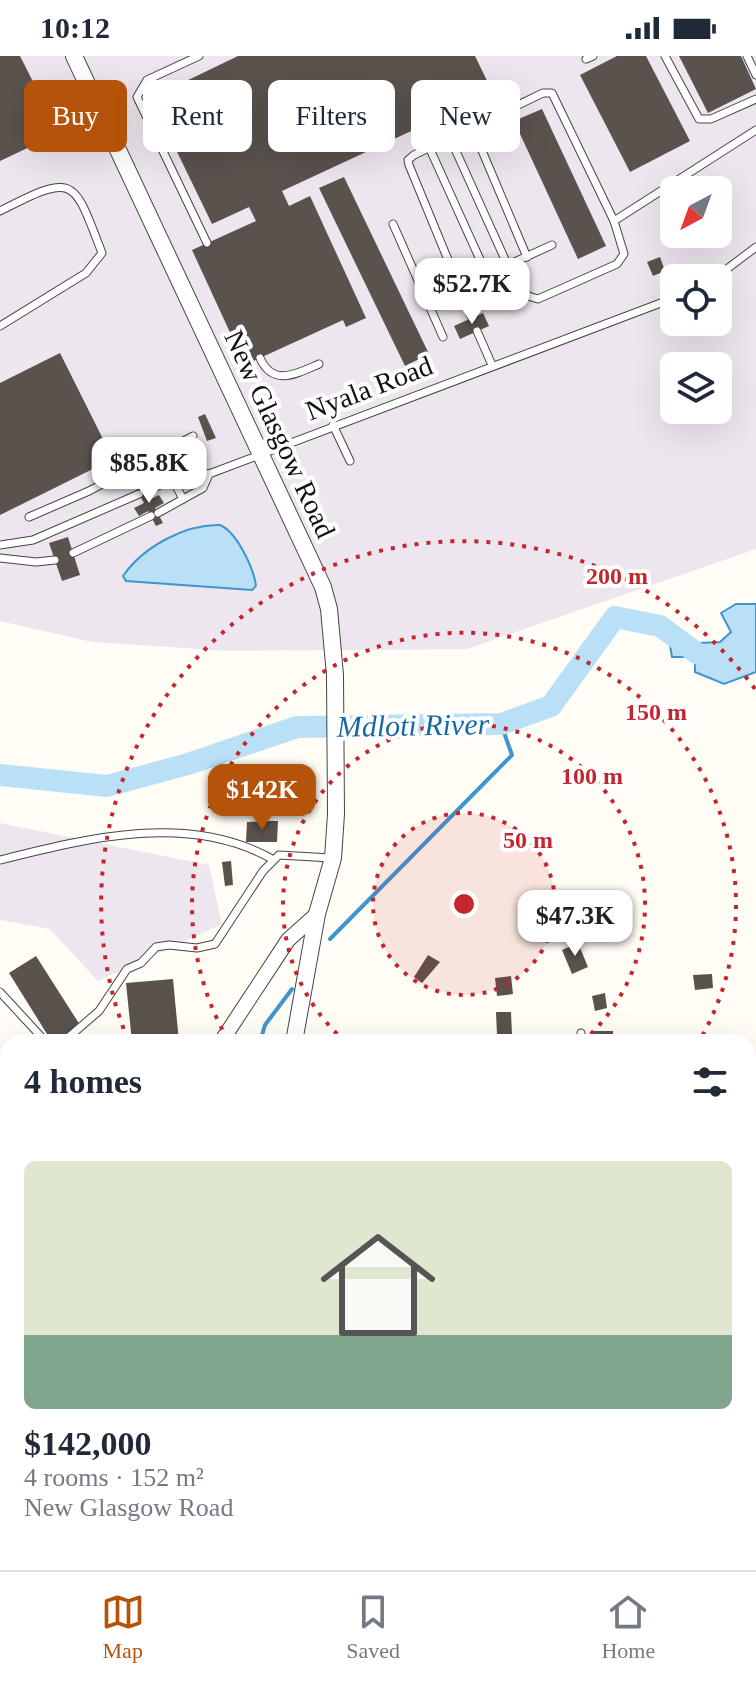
<!DOCTYPE html>
<html lang="en">
<head>
<meta charset="utf-8">
<style>
  :root { --surface:#fff; --page:#f6f6f7; --text:#1f2937; --muted:#747a83; --line:#e0e1e3; --accent:#b45309 }
  body { margin:0; font-family:Georgia,serif; background:var(--page); color:var(--text); height:100vh; display:flex; flex-direction:column; font-size:30px; white-space:nowrap }
  * { box-sizing:border-box; margin:0 }
  p { font-size:26px; color:var(--muted) }
  .icon { flex:none; width:44px; height:44px; fill:none; stroke:currentColor; stroke-width:2; stroke-linecap:round; stroke-linejoin:round }
  .map { position:relative; flex:1; overflow:hidden }
  .drawer { position:absolute; left:0px; top:978px; width:756px; height:536px; display:flex; flex-direction:column; background:var(--surface); border-radius:24px 24px 0 0; box-shadow:0 8px 32px #0002 }
  .drawer>* { flex:none }
  .banner { position:absolute; left:24px; top:24px; width:708px; height:72px; display:flex; gap:16px }
  .needle { width:52px; rotate:221deg }
  .tools { position:absolute; left:660px; top:120px; display:grid; gap:16px }
  .tools a { display:grid; place-items:center; width:72px; height:72px; border-radius:12px; background:var(--surface); box-shadow:0 8px 32px #0002; font-size:40px }
  .price { position:absolute; translate:-50% -68px; padding:0 18px; border-radius:16px; background:#fff; color:#222; font-size:26px; line-height:52px; filter:drop-shadow(0 2px 4px #0008) }
  .price::after { content:''; position:absolute; left:50%; top:48px; width:24px; height:18px; margin-left:-12px; background:inherit; clip-path:polygon(0 0,100% 0,50% 100%) }
  .price.on { background:var(--accent); color:#fff }
  ul { padding:0; list-style:none }
  li { display:grid; align-content:center; gap:16px; height:424px; padding:0 24px }
  li span { display:grid; place-items:center; height:248px; border-radius:12px; color:#555 }
  li>.icon { margin-inline-start:auto }
  span .icon { width:144px; height:144px; fill:#fffc; stroke-width:1 }
  li b { font-size:34px }
  h2 { display:flex; justify-content:space-between; align-items:center; height:96px; padding:0 24px; font-size:34px }
  .pill { padding:0 28px; border-radius:12px; background:var(--surface); box-shadow:0 8px 32px #0002; font-size:28px; line-height:72px }
  .pill.on { background:var(--accent); color:#fff }
  .status { display:flex; justify-content:space-between; align-items:center; height:56px; padding:0 40px; background:var(--surface); direction:ltr }
  .status svg { height:22px; fill:currentColor }
  .dock { display:flex; justify-content:space-around; align-items:center; height:112px; border-top:2px solid var(--line); background:var(--surface); font-size:22px; color:var(--muted) }
  .dock a { display:grid; justify-items:center; gap:4px }
  .dock .on { color:var(--accent) }
  .map>svg:first-child { display:block }
</style>
</head>
<body>
<div class="status"><b>10:12</b><svg viewBox="0 0 49 12"><path d="M0 12V9h3v3zM5 12V6h3v6zM10 12V3h3v9zM15 12V0h3v12zM26 1h20v11H26zM47 4h2v5h-2z"/></svg></div>
<div class="map">
<svg width="756" height="1514" viewBox="0 0 756 1514">
  <rect width="100%" height="100%" fill="#fffdf5"/>
  <!-- industrial -->
  <g fill="#eee6ef" fill-rule="evenodd">
    <path d="M0,0H756V493L467,593L230,595L92,586L0,565ZM674,134H718V178H674ZM674,222H718V266H674ZM674,310H718V354H674Z"/>
    <path d="M0,767L209,809L222,868L98,925L50,873L0,864Z"/>
  </g>
  <!-- water -->
  <g fill="#b9e0f7" stroke="#3f96cf" stroke-width="2">
    <path d="M220,469C237,476 254,513 256,530L252,534L126,525L123,520C143,491 185,468 220,469Z"/>
    <path d="M736,548H756V616L724,628L695,616V605L690,601H672L670,589L682,575L699,587L720,586L731,576L721,557Z"/>
  </g>
  <g fill="none" stroke-linecap="round" stroke-linejoin="round">
    <!-- stream -->
    <g stroke="#3f96cf" stroke-width="4">
      <path d="M330,883L512,699L501,668"/>
      <path d="M260,986L265,969L292,933"/>
      <path d="M210,1514L214,1506"/>
    </g>
    <!-- river -->
    <path stroke="#b9e0f7" stroke-width="22" d="M0,719L107,730L188,708L297,671L501,668L551,650L615,561L660,570L698,598"/>
  </g>
  <!-- building -->
  <g fill="#5a524d">
    <path d="M0,0H20L59,77L0,105Z"/>
    <path d="M238,0H475L493,37L282,135L289,150L310,140L366,262L346,271L343,264L245,309L192,194L256,165L249,151L212,168L151,42Z"/>
    <path d="M617,0H646L690,85L630,116L580,19Z"/>
    <path d="M679,0H741L756,33L708,57Z"/>
    <path d="M542,53L606,190L578,203L514,65Z"/>
    <path d="M344,121L429,298L405,310L319,132Z"/>
    <path d="M660,201L665,215L653,220L647,206Z"/>
    <path d="M483,257L489,270L460,283L454,270Z"/>
    <path d="M60,297L113,403L0,459V327Z"/>
    <path d="M205,358L216,382L207,385L198,361Z"/>
    <path d="M144,428L151,443L159,439L164,447L155,452L163,467L156,470L148,455L139,460L134,452L144,447L136,432Z"/>
    <path d="M68,481L80,519L62,525L49,487Z"/>
    <path d="M268,765H278L277,786H246L247,766Z"/>
    <path d="M231,805L233,829L225,830L222,806Z"/>
    <path d="M578,887L588,911L572,918L562,894Z"/>
    <path d="M428,899L440,906L422,927L414,921Z"/>
    <path d="M36,900L80,969L52,986L9,917Z"/>
    <path d="M712,918L713,932L695,934L693,919Z"/>
    <path d="M511,920L513,938L497,940L495,922Z"/>
    <path d="M173,923L179,986H132L126,927Z"/>
    <path d="M605,937L607,952L595,955L592,940Z"/>
    <path d="M496,956H511L512,979H497Z"/>
    <path d="M593,975H613V986H594Z"/>
  </g>
  <g fill="none" stroke-linecap="round" stroke-linejoin="round">
    <defs>
      <g id="service">
        <path d="M199,0L147,24L137,41L207,187"/>
        <path d="M665,0L699,63H711L756,43"/>
        <path d="M747,0L756,19"/>
        <path d="M586,3L593,0"/>
        <path d="M472,71L527,201"/>
        <path d="M450,82L508,210L528,240L538,243L617,208L624,198L614,165"/>
        <path d="M429,91L487,219"/>
        <path d="M0,155C76,116 73,122 102,197L86,217L0,270"/>
        <path d="M393,168L443,281"/>
        <path d="M715,222L756,191"/>
        <path d="M419,227L451,211"/>
        <path d="M459,231L552,189"/>
        <path d="M472,262L409,109L408,104L414,99L543,37H552L614,165L756,74"/>
        <path d="M477,275L492,309"/>
        <path d="M260,302C273,331 296,318 319,308"/>
        <path d="M333,369L350,405"/>
        <path d="M159,398L183,443"/>
        <path d="M147,435L191,415L209,418"/>
        <path d="M158,457L203,432L209,418L674,242"/>
        <path d="M29,461L89,435L193,380"/>
        <path d="M0,489L33,484L139,438"/>
        <path d="M73,497L151,460"/>
        <path d="M0,502L36,506L55,504"/>
        <path d="M0,804C88,782 189,756 272,803"/>
        <path d="M0,936L46,986"/>
        <path d="M63,986L99,955L127,913L141,907L156,891L169,889L197,892L215,888L263,815L279,799L331,802"/>
        <path d="M581,986V977"/>
      </g>
      <g id="minor">
        <path d="M221,986L288,884L317,858"/>
        <path d="M748,1070L756,1067"/>
        <path d="M0,1160L8,1158"/>
        <path d="M658,1509V1506"/>
        <path d="M10,1514L18,1506"/>
      </g>
      <g id="tertiary">
        <path d="M74,0L323,531L329,553L335,619L336,758L333,802L317,858L294,986"/>
        <path d="M748,1256L756,1255"/>
      </g>
    </defs>
    <!-- service casing -->
    <use href="#service" stroke="#444" stroke-width="9"/>
    <!-- minor casing -->
    <use href="#minor" stroke="#444" stroke-width="16"/>
    <!-- tertiary casing -->
    <use href="#tertiary" stroke="#444" stroke-width="18"/>
    <!-- service -->
    <use href="#service" stroke="#fff" stroke-width="7"/>
    <!-- minor -->
    <use href="#minor" stroke="#fff" stroke-width="14"/>
    <!-- tertiary -->
    <use href="#tertiary" stroke="#fff" stroke-width="16"/>
  </g>
  <!-- distance rings -->
  <circle cx="464" cy="848" r="91" fill="#c4262e" fill-opacity=".12"/>
  <g fill="none" stroke="#c4262e" stroke-width="4" stroke-dasharray="4 8">
    <circle cx="464" cy="848" r="91"/>
    <path d="M346 986A181 181 0 1 1 582 986"/>
    <path d="M228 984A272 272 0 1 1 700 984"/>
    <path d="M128 984A362 362 0 0 1 755 633"/>
  </g>
  <g text-anchor="middle" dominant-baseline="central" stroke-width="8" stroke-linejoin="round" paint-order="stroke">
    <!-- street labels -->
    <g font-size="28" fill="#111" stroke="#fff">
      <text transform="translate(369 332) rotate(-21)">Nyala Road</text>
      <text transform="translate(280 378) rotate(65)">New Glasgow Road</text>
    </g>
    <!-- water labels -->
    <g font-size="30" font-style="italic" fill="#1768a6" stroke="#fff">
      <text transform="translate(413 669) rotate(-1)">Mdloti River</text>
    </g>
  </g>
  <circle cx="464" cy="848" r="12" fill="#c4262e" stroke="#fff" stroke-width="4"/>
  <g font-size="24" text-anchor="middle" font-weight="bold" fill="#c4262e" stroke="#fff" stroke-width="8" stroke-linejoin="round" paint-order="stroke">
    <text x="617" y="528">200 m</text>
    <text x="656" y="664">150 m</text>
    <text x="592" y="728">100 m</text>
    <text x="528" y="792">50 m</text>
  </g>
</svg>
<div class="tools">
<a><svg class="needle" viewBox="-14 -14 28 28"><path d="M0-13l5 13h-10z" fill="#e53935"/><path d="M0 13l5-13h-10z" fill="#747a83"/></svg></a>
<a><svg class="icon" aria-label="locate" viewBox="0 0 24 24"><circle cx="12" cy="12" r="6"/><path d="M12 2v4M12 18v4M2 12h4M18 12h4"/></svg></a>
<a><svg class="icon" aria-label="layers" viewBox="0 0 24 24"><path d="M12 4l9 5-9 5-9-5zM3 14l9 5 9-5"/></svg></a>
</div>
<b class="price" style="left:472px;top:270px">$52.7K</b>
<b class="price" style="left:149px;top:449px">$85.8K</b>
<b class="price on" style="left:262px;top:776px">$142K</b>
<b class="price" style="left:575px;top:902px">$47.3K</b>
<div class="banner">
<a class="pill on">Buy</a>
<a class="pill">Rent</a>
<a class="pill">Filters</a>
<a class="pill">New</a>
</div>
<section class="drawer">
<h2>4 homes<svg class="icon" aria-label="filters" viewBox="0 0 24 24"><path d="M4 7h16M4 17h16"/><circle cx="9" cy="7" r="2"/><circle cx="15" cy="17" r="2"/></svg></h2>
<ul>
<li><span style="background:linear-gradient(#dfe7d0 70%,#7fa58c 0)"><svg class="icon" aria-label="home" viewBox="0 0 24 24"><path d="M3 11l9-7 9 7M6 9v11h12V9"/></svg></span><div><b>$142,000</b><p>4 rooms · 152 m²</p><p>New Glasgow Road</p></div></li>
</ul>
</section>
</div>
<nav class="dock">
<a class="on"><svg class="icon" aria-label="map" viewBox="0 0 24 24"><path d="M3 6l6-2 6 2 6-2v14l-6 2-6-2-6 2zM9 4v14M15 6v14"/></svg>Map</a>
<a><svg class="icon" aria-label="saved" viewBox="0 0 24 24"><path d="M7 4h10v16l-5-4-5 4z"/></svg>Saved</a>
<a><svg class="icon" aria-label="home" viewBox="0 0 24 24"><path d="M3 11l9-7 9 7M6 9v11h12V9"/></svg>Home</a>
</nav>
</body>
</html>
